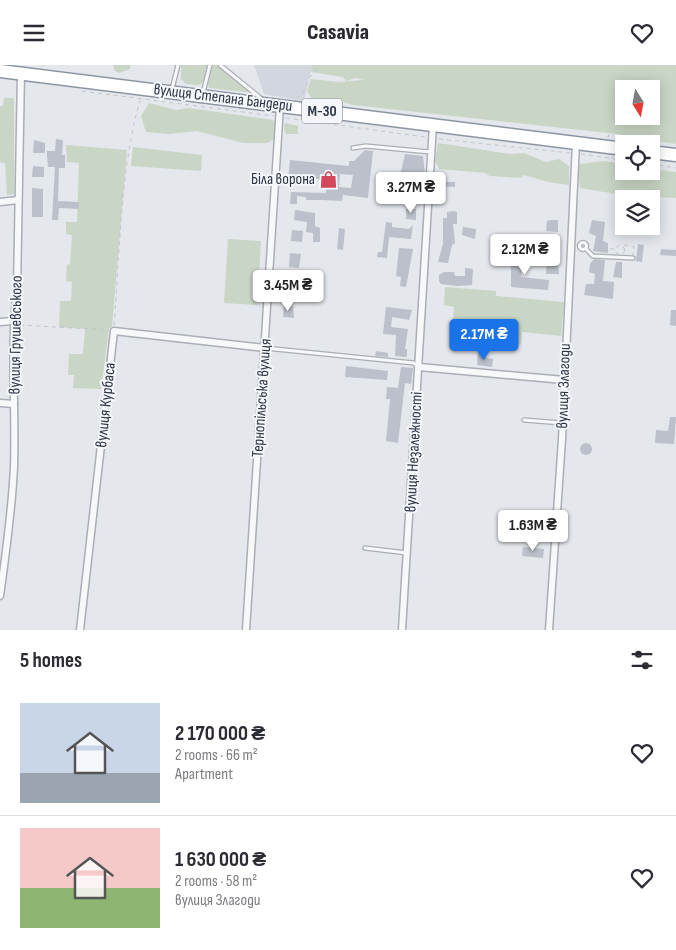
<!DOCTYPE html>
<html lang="en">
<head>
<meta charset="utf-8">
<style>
  :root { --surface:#fff; --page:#f2f2f3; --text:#2b2b33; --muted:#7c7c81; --line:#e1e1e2; --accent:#1a73e8 }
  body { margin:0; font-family:"Sofia Sans Condensed",sans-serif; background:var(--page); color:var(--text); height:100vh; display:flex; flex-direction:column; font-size:19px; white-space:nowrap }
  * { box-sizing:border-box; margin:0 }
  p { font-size:16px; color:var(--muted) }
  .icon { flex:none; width:28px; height:28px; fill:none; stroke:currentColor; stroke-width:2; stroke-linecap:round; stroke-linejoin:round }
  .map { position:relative; height:565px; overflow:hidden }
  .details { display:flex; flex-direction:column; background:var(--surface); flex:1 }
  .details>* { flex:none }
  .needle { width:32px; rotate:169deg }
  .buttons { position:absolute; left:615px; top:15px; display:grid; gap:10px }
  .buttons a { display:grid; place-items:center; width:45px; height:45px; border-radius:0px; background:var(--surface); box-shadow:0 2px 12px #0003; font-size:25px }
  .price { position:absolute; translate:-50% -42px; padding:0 11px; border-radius:5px; background:#fff; color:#222; font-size:16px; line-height:32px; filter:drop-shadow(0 1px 2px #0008) }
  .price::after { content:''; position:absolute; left:50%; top:30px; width:15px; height:11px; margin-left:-8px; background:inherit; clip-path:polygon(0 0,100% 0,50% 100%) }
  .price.selected { background:var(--accent); color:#fff }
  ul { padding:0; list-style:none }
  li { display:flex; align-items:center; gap:15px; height:125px; padding:0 20px }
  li+li { border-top:1px solid var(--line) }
  li span { display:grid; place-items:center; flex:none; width:140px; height:100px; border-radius:0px; color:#555 }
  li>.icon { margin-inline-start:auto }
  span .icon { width:60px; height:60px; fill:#fffc; stroke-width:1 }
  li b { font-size:21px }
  h2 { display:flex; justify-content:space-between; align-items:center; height:60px; padding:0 20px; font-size:21px }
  header { display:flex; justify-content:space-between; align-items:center; height:65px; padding:0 20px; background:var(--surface); font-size:22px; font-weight:800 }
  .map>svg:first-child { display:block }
</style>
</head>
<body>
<header><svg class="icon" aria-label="menu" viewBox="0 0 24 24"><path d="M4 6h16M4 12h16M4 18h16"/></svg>Casavia<svg class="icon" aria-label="heart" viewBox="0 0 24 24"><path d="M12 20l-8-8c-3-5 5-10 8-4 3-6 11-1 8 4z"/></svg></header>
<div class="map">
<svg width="676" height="565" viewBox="0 0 676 565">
  <rect width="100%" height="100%" fill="#e4e7ec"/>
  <!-- built -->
  <path fill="#d2d6de" d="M254,0H312L304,36L264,29Z"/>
  <!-- green -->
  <g fill="#c9d6c5" fill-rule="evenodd">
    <path d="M113,0H130V4L119,8L115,6Z"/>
    <path d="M181,0H207L205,15L199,20L186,19L181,14Z"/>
    <path d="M212,0H219L254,28L209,23L208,20Z"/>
    <path d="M312,0H676V79L617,69L353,40L330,33L312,34L307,26L311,14L339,17L364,15L355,13L346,16L343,12L311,7ZM624,24H651V51H624Z"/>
    <path d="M4,33H14V129L7,130L5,98L0,97V41H3Z"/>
    <path d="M149,38L176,45L189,43L273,55L276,59V73L267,78H243L197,66L169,69L146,67L141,51Z"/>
    <path d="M285,58L298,61V69H286L284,64Z"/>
    <path d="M438,78L510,89L524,88L546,97L559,94L569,101V120L548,117L524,110L521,113L490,111L485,108L439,104L435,96Z"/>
    <path d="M66,80L127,85L112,262L109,263L101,324L73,323L74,310H68L69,289H83L85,264L59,262L60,236H71L72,217L66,216L67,200L70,199L72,170L66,169V157H77L79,98L67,97Z"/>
    <path d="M133,82L202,90L201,106L131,101Z"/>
    <path d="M603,96L624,99V106H651V104L676,107V133L628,131L580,123L578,103L580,99Z"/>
    <path d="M396,121H401L400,131L406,135L400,139L394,136L392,132Z"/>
    <path d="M228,174L261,176L257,240L224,238Z"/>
    <path d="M445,222L496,226V231L564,237L561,271L522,267L521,279L496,277V263L453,259L454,242L444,240Z"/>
  </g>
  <!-- building -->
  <g fill="#bbc0ca" fill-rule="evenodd">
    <path d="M56,74L63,75L62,90H65V103H59L58,136L79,137V144L59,143L58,155H52L55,102H48L47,91V86H55Z"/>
    <path d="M34,75L45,78V88H33Z"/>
    <path d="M365,85L373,86L368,133L343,130L342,136L322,135H306V132L297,131V139H290L291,127L326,128L327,115L305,113V118L288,116L290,95L349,101V96H354ZM340,109L353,110L351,123L339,122Z"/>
    <path d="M405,89L423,91L425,109H420L418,134L407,132L409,118L399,116Z"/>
    <path d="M33,101L44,102V112H32Z"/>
    <path d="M435,117H455V122L434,121Z"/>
    <path d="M32,123L43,124V152H32Z"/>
    <path d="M406,144H416V155L406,154Z"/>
    <path d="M295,145L315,148V161L320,163V177H313V168L306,167L307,157L294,155Z"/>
    <path d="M453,146L457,147V159H453L455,178L452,180L448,198L438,197L443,179V153H447V147Z"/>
    <path d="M551,155H558V167L546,166L547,156Z"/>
    <path d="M592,155L605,157L603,176L608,178V188L593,186L596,171L589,168Z"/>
    <path d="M386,157L392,158V162L409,164L413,160L411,174L389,172L387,193L377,192L378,187H382Z"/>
    <path d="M463,162L476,164L475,174L462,170Z"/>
    <path d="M339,163L345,164L343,185L337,184Z"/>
    <path d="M292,165L303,166L302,177L291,176Z"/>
    <path d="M533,173L540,174L539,185H533Z"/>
    <path d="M549,175L558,176L559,188L548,187Z"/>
    <path d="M638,179L644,180L642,197L636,196Z"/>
    <path d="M399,183L413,184L406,222L400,221L401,212L396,211Z"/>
    <path d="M661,184L676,185V191L660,190Z"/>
    <path d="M290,188L301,189L299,203L289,202Z"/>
    <path d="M511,189H522L521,212L549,215L548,225L511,222Z"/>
    <path d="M594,194L605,195L603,216L614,217L613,234L584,230L586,219H594L595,209L589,207L590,199Z"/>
    <path d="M551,196L558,198L559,209H546L547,197Z"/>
    <path d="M616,197H622V213L613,212Z"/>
    <path d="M465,203L473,204L472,220L457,221L441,219L439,216V210L444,207H454L455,211H465Z"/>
    <path d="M315,217L323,218L321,228L311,227L310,236L296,234L298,221H315Z"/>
    <path d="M284,240L293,241L294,253L283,252Z"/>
    <path d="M386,242L412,245L409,255L392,252L391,262L408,264L405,284H407V291L405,292L395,291L396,270L383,269Z"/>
    <path d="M671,245H676V261L670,260Z"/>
    <path d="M376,286L388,288V292L375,291Z"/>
    <path d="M478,288L487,289L486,293L493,294L492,302L477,300Z"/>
    <path d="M346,301L388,306L387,315L345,312Z"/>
    <path d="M401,302L413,303L411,319L405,318L398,378L386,376L390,334H386L387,322L398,323Z"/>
    <path d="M670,352H676L674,379L655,378L656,365L668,366Z"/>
    <circle cx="586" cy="384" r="6"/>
    <path d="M523,482L544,484L543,493L522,491Z"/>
  </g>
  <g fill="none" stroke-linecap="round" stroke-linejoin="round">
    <defs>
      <g id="lane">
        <path d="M220,0L263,35"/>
        <path d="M172,24L178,0"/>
        <path d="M203,28L210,0"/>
        <path d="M353,83L366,81L430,87"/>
        <circle cx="583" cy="181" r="3.5"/>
        <path d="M586,184L593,191L633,193"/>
        <path d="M265,283L414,298L418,302"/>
        <path d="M524,355L562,358"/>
        <path d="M365,483L407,488"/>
      </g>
      <g id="street">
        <path d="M0,137L18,135"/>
        <path d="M0,257L13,256"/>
        <path d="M419,302L564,315"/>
        <path d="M0,338L14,339"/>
        <path d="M0,531C6,488 12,445 14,402C16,343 10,283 17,224L21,8"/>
        <path d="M80,565L114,266L265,283"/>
        <path d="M246,565L280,41"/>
        <path d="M402,565L433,60"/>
        <path d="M549,565L562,374L576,78"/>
      </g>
      <g id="highway">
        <path d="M0,6L624,84"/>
        <path d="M651,87L676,90"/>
      </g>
    </defs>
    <!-- lane casing -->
    <use href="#lane" stroke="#a9aeb7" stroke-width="5.5"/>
    <!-- street casing -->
    <use href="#street" stroke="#a9aeb7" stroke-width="9"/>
    <!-- highway casing -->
    <use href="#highway" stroke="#8b94a3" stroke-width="15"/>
    <!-- path -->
    <g stroke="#c2c5cb" stroke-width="1" stroke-dasharray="4 4" stroke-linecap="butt">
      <path d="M41,0H44"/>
      <path d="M82,26L274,51"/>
      <path d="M297,33L302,30L310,12L320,0"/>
      <path d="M286,53L425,72"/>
      <path d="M608,73L609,66"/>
      <path d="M439,74L570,88"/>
      <path d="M581,89L624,95"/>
      <path d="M651,99L676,103"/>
      <path d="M624,180L634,182L633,190"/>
      <circle cx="620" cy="185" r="4.5"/>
      <path d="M610,184H615"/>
      <path d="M20,260L109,265"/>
      <path d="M114,260C120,187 120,106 140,35"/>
    </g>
    <!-- lane -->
    <use href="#lane" stroke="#f7f8fa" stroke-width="3"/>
    <!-- street -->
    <use href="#street" stroke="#f7f8fa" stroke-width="6"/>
    <!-- highway -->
    <use href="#highway" stroke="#fff" stroke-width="12"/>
  </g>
  <!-- icons -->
  <defs>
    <symbol id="shop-bare" viewBox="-9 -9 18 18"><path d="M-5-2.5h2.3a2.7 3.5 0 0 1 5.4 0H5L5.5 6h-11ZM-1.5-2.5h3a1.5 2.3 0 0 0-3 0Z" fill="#d1495b" stroke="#f4f6f9" stroke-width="2.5" paint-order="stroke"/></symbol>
  </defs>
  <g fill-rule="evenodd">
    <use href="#shop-bare" x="316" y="102" width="25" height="25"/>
  </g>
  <g text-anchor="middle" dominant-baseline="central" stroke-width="4" stroke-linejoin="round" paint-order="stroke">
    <!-- shield labels -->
    <rect fill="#f4f6f9" stroke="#676e7b" stroke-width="1" x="302" y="33.5" width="40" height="25" rx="4"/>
    <g font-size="15" font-weight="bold" fill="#2b3445">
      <text x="322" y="46">М-30</text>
    </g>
    <!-- street labels -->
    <g font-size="16" fill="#2b3445" stroke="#f4f6f9">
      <text transform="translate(223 33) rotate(7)">вулиця Степана Бандери</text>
      <text transform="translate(16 270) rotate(-89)">вулиця Грушевського</text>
      <text transform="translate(564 321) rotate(-88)">вулиця Злагоди</text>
      <text transform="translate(262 333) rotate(-86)">Тернопільська вулиця</text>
      <text transform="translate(106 340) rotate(-84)">вулиця Курбаса</text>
      <text transform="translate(414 387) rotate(-87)">вулиця Незалежності</text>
    </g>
    <!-- poi labels -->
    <g font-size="16" fill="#2b3445" stroke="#f4f6f9" text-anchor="end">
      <text x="315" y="114">Біла ворона</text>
    </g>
  </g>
</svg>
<div class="buttons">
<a><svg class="needle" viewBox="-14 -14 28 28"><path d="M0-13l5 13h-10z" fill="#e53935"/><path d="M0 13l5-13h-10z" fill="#7c7c81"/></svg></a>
<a><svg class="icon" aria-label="locate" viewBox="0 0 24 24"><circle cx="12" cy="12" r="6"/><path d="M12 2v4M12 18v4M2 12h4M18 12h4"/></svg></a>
<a><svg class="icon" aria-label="layers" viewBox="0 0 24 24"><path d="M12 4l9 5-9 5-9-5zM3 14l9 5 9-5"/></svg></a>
</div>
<b class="price" style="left:411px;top:149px">3.27M ₴</b>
<b class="price" style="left:525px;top:211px">2.12M ₴</b>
<b class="price" style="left:288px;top:247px">3.45M ₴</b>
<b class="price selected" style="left:484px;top:296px">2.17M ₴</b>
<b class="price" style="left:533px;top:487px">1.63M ₴</b>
</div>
<section class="details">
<h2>5 homes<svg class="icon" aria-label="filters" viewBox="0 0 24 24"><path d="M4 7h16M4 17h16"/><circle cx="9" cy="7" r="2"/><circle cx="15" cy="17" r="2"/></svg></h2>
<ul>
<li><span style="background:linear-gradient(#c9d6e8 70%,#9aa5b1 0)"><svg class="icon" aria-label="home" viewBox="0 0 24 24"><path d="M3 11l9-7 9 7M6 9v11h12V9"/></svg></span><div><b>2 170 000 ₴</b><p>2 rooms · 66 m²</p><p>Apartment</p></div><svg class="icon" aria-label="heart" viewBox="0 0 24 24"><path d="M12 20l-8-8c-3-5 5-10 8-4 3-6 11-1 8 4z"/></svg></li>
<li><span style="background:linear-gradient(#f6c9c9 60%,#8fb573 0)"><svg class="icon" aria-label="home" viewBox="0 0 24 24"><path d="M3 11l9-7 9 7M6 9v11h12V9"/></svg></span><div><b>1 630 000 ₴</b><p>2 rooms · 58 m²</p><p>вулиця Злагоди</p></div><svg class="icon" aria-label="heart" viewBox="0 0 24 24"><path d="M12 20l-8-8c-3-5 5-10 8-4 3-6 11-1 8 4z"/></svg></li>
</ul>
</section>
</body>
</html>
